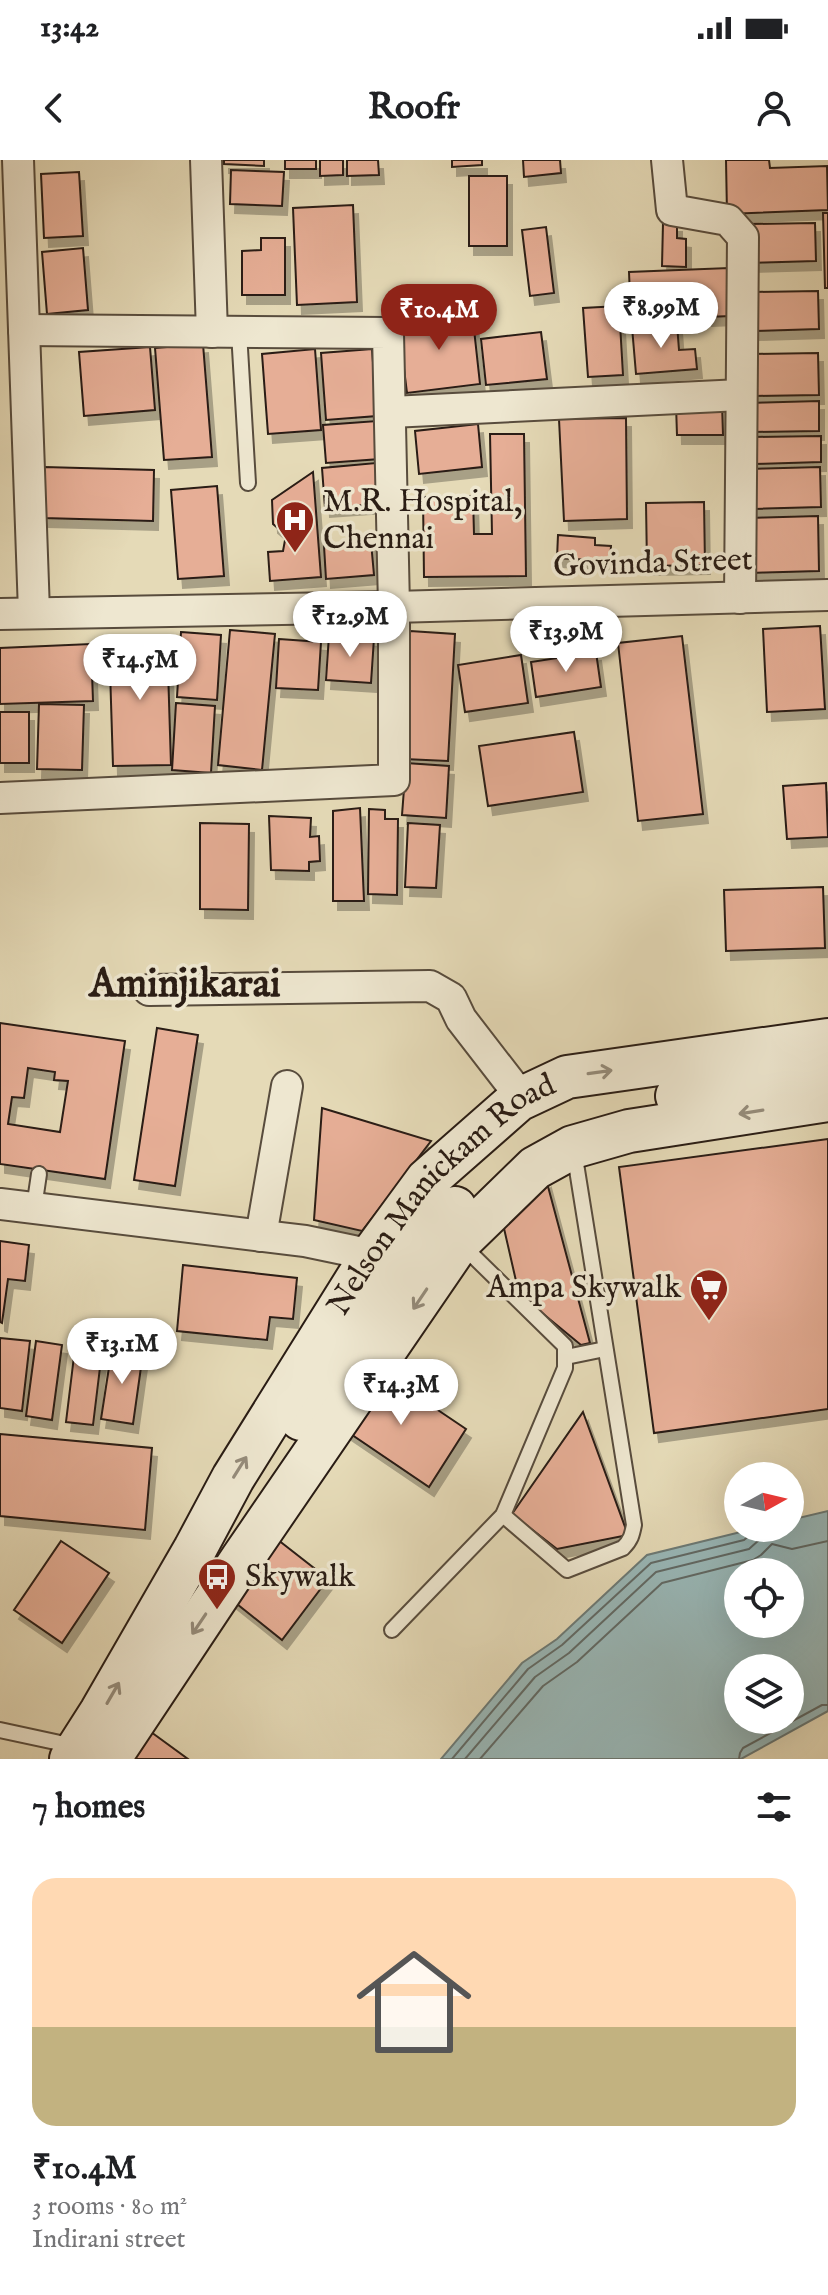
<!DOCTYPE html>
<html lang="en">
<head>
<meta charset="utf-8">
<style>
  :root { --surface:#fff; --page:#f2f2f2; --text:#202124; --muted:#757577; --accent:#8f2418 }
  body { margin:0; font-family:"IM FELL English",serif; background:var(--page); color:var(--text); height:100vh; display:flex; flex-direction:column; font-size:30px; white-space:nowrap }
  * { box-sizing:border-box; margin:0 }
  p { font-size:26px; color:var(--muted) }
  .icon { flex:none; width:44px; height:44px; fill:none; stroke:currentColor; stroke-width:2; stroke-linecap:round; stroke-linejoin:round }
  .map { position:relative; height:1599px; overflow:hidden }
  .panel { display:flex; flex-direction:column; background:var(--surface); flex:1 }
  .panel>* { flex:none }
  .needle { width:52px; rotate:82deg }
  .fabs { position:absolute; left:724px; top:1302px; display:grid; gap:16px }
  .fabs a { display:grid; place-items:center; width:80px; height:80px; border-radius:50%; background:var(--surface); box-shadow:0 8px 32px #0002; font-size:40px }
  .price { position:absolute; translate:-50% -68px; padding:0 18px; border-radius:28px; background:#fff; color:#222; font-size:26px; line-height:52px; filter:drop-shadow(0 2px 4px #0008) }
  .price::after { content:''; position:absolute; left:50%; top:48px; width:24px; height:18px; margin-left:-12px; background:inherit; clip-path:polygon(0 0,100% 0,50% 100%) }
  .price.selected { background:var(--accent); color:#fff }
  ul { padding:0; list-style:none }
  li { display:grid; align-content:center; gap:16px; height:424px; padding:0 32px }
  li span { display:grid; place-items:center; height:248px; border-radius:24px; color:#555 }
  li>.icon { margin-inline-start:auto }
  span .icon { width:144px; height:144px; fill:#fffc; stroke-width:1 }
  li b { font-size:34px }
  h2 { display:flex; justify-content:space-between; align-items:center; height:96px; padding:0 32px; font-size:34px }
  .status { display:flex; justify-content:space-between; align-items:center; height:56px; padding:0 40px; background:var(--surface); direction:ltr }
  .status svg { height:22px; fill:currentColor }
  header { display:flex; justify-content:space-between; align-items:center; height:104px; padding:0 32px; background:var(--surface); font-size:36px; font-weight:800 }
  .map>svg:first-child { display:block }
</style>
</head>
<body>
<div class="status"><b>13:42</b><svg viewBox="0 0 49 12"><path d="M0 12V9h3v3zM5 12V6h3v6zM10 12V3h3v9zM15 12V0h3v12zM26 1h20v11H26zM47 4h2v5h-2z"/></svg></div>
<header><svg class="icon" aria-label="back" viewBox="0 0 24 24"><path d="M15 5l-7 7 7 7"/></svg>Roofr<svg class="icon" aria-label="person" viewBox="0 0 24 24"><circle cx="12" cy="8" r="4"/><path d="M4 21q1-7 8-7t8 7"/></svg></header>
<div class="map">
<svg width="828" height="1599" viewBox="0 0 828 1599">
  <defs>
    <filter id="shadow"><feDropShadow dx="5" dy="9" stdDeviation="0" flood-color="#0004"/></filter>
  </defs>
  <rect width="100%" height="100%" fill="#e5dab7"/>
  <filter id="stains"><feTurbulence type="fractalNoise" baseFrequency=".0025" numOctaves="4"/><feColorMatrix values="0 0 0 0 .2 0 0 0 0 .09 0 0 0 0 .02 0 0 0 .5 -.17"/></filter>
  <radialGradient id="worn" r=".72"><stop offset=".6" stop-color="#630" stop-opacity="0"/><stop offset="1" stop-color="#630" stop-opacity=".3"/></radialGradient>
  <!-- water -->
  <path fill="#99b8b8" stroke="#6c7a76" stroke-width="2" fill-rule="evenodd" d="M828,1351V1551L741,1599H441L522,1503L557,1479L647,1395L757,1368H790V1360ZM738,1412H790V1464H738ZM738,1508H790V1560H738Z"/>
  <g fill="none" stroke-linecap="round" stroke-linejoin="round">
    <!-- shore -->
    <g stroke="#616a66" stroke-width="2">
      <path d="M452,1599L528,1509L562,1485L651,1403L744,1380L750,1375L751,1368"/>
      <path d="M465,1599L535,1517L569,1493L656,1412L749,1389L759,1380L761,1368"/>
      <path d="M480,1599L543,1526L577,1502L662,1423L753,1400L761,1395L772,1384L792,1389L828,1381"/>
      <path d="M739,1599L740,1593L743,1588L822,1545H828"/>
    </g>
  </g>
  <!-- building -->
  <g fill="#e6ae96" stroke="#291c14" stroke-width="2" fill-rule="evenodd" filter="url(#shadow)">
    <path d="M224,0H264V6L224,4Z"/>
    <rect x="285" y="0" width="31" height="9"/>
    <path d="M320,0H343V15L320,16Z"/>
    <path d="M347,0H378L379,15L347,16Z"/>
    <path d="M452,0H482V5L452,7Z"/>
    <path d="M523,0H560L561,13L524,17Z"/>
    <path d="M726,0H769L770,8L827,6L828,50L727,54Z"/>
    <path d="M231,10L284,12L282,46L230,44Z"/>
    <path d="M79,12L83,76L44,78L41,14Z"/>
    <rect x="469" y="16" width="38" height="70"/>
    <path d="M353,45L357,142L297,145L293,48Z"/>
    <path d="M823,53H828V128H825Z"/>
    <path d="M663,63H677V78L686,79V107L662,106Z"/>
    <path d="M815,63L816,101L750,103L749,64Z"/>
    <path d="M546,67L554,133L530,136L522,70Z"/>
    <path d="M261,78H285V135H242V91L261,90Z"/>
    <path d="M83,88L88,150L47,154L42,92Z"/>
    <path d="M729,108L731,156L631,160L629,112Z"/>
    <path d="M818,131L819,169L753,171L752,132Z"/>
    <path d="M619,146L623,215L588,217L583,148Z"/>
    <path d="M472,151L480,224L407,233L398,160Z"/>
    <path d="M677,164L679,190L695,189L697,209L636,214L632,167Z"/>
    <path d="M541,172L547,219L486,225L481,179Z"/>
    <path d="M203,184L212,297L164,300L155,188Z"/>
    <path d="M150,187L155,250L84,256L79,192Z"/>
    <path d="M315,189L321,270L268,274L262,194Z"/>
    <path d="M372,189L377,256L326,260L321,193Z"/>
    <path d="M818,193L819,235L754,236L752,194Z"/>
    <path d="M819,241V271L751,272L750,243Z"/>
    <path d="M722,244L723,275H677L676,245Z"/>
    <path d="M626,258L627,359L564,361L559,259Z"/>
    <path d="M377,261L380,299L326,303L323,265Z"/>
    <path d="M478,264L482,307L419,314L415,271Z"/>
    <path d="M490,274H524L526,416L424,417L423,337L473,336L474,374H492Z"/>
    <path d="M821,276V302L752,304L751,277Z"/>
    <path d="M376,303L379,344L325,348L322,308Z"/>
    <path d="M44,307L154,310L153,361L43,358Z"/>
    <path d="M820,307L821,347L751,349L750,309Z"/>
    <path d="M313,312L321,417L270,421L268,392L283,391L286,375L273,364L272,340Z"/>
    <path d="M217,326L224,416L178,419L171,330Z"/>
    <path d="M704,342L705,405L647,406L646,343Z"/>
    <path d="M818,356L819,411L750,413L749,358Z"/>
    <path d="M558,375L595,378V385L611,386L610,401L557,398Z"/>
    <path d="M371,382L374,415L326,419L324,386Z"/>
    <path d="M820,466L825,549L767,552L763,469Z"/>
    <path d="M230,470L275,474L262,610L218,605Z"/>
    <path d="M410,471L455,474L448,601L404,599Z"/>
    <path d="M181,472L221,475L217,540L177,537Z"/>
    <path d="M329,475L374,478L371,523L326,520Z"/>
    <path d="M682,476L703,654L638,661L618,483Z"/>
    <path d="M167,477L171,605L113,606L109,478Z"/>
    <path d="M279,479L321,482L318,530L276,528Z"/>
    <path d="M91,484L93,541L0,544V488Z"/>
    <path d="M596,492L601,527L536,537L531,502Z"/>
    <path d="M521,495L528,543L465,552L458,505Z"/>
    <path d="M176,543L215,546L211,613L172,610Z"/>
    <path d="M39,544L84,545L82,610L37,609Z"/>
    <rect x="0" y="552" width="29" height="51"/>
    <path d="M574,572L583,632L488,646L479,586Z"/>
    <path d="M406,603L449,606L446,658L402,655Z"/>
    <path d="M826,623L828,677L787,679L783,626Z"/>
    <path d="M360,648L364,741H333V651Z"/>
    <path d="M369,649L385,650V659H398L397,735L368,734Z"/>
    <path d="M269,656L311,658L310,677L319,676L320,701L309,702V711L271,710Z"/>
    <path d="M200,663L249,664L248,750L200,749Z"/>
    <path d="M408,663L440,665L436,728L405,727Z"/>
    <path d="M823,727L825,788L726,791L724,730Z"/>
    <path d="M0,863L125,881L105,1019L0,1004ZM28,908L55,912L54,920L68,921L60,972L8,964L12,937L24,938Z"/>
    <path d="M157,868L198,875L175,1026L134,1020Z"/>
    <path d="M322,948L431,981L362,1071L314,1060Z"/>
    <path d="M828,979V1249L654,1273L619,1007Z"/>
    <path d="M546,1019L590,1183L581,1185L519,1134L503,1064Z"/>
    <path d="M0,1081L29,1085L25,1121L8,1119L2,1163L0,1162Z"/>
    <path d="M183,1105L297,1118L293,1159L270,1157L267,1180L177,1171Z"/>
    <path d="M0,1178L30,1181L22,1251L0,1248Z"/>
    <path d="M36,1181L62,1185L52,1260L26,1256Z"/>
    <path d="M75,1188L102,1191L93,1265L66,1262Z"/>
    <path d="M112,1188L143,1193L133,1264L101,1259Z"/>
    <path d="M374,1207L466,1269L429,1327L336,1264Z"/>
    <path d="M583,1252L628,1375L557,1389L512,1354Z"/>
    <path d="M0,1274L152,1288L145,1370L0,1356Z"/>
    <path d="M273,1376L328,1419L282,1480L227,1436Z"/>
    <path d="M61,1381L109,1413L62,1483L14,1450Z"/>
    <path d="M151,1572L188,1599H133Z"/>
  </g>
  <g fill="none" stroke-linecap="round" stroke-linejoin="round">
    <defs>
      <g id="lane">
        <path d="M239,172L248,323"/>
        <path d="M34,1048L39,1014"/>
        <path d="M566,1197L605,1189"/>
        <path d="M503,1355L567,1410L623,1388C631,1380 632,1375 634,1365L574,991"/>
        <path d="M392,1470L503,1355L565,1208V1186L462,1085"/>
        <path d="M0,1570L74,1586"/>
      </g>
      <g id="street">
        <path d="M18,0L34,452"/>
        <path d="M206,0L212,172"/>
        <path d="M667,0L672,50L728,60L743,77L740,438"/>
        <path d="M391,252L741,235"/>
        <path d="M0,454L394,447L828,435"/>
        <path d="M0,638L394,620V447L388,173L24,170"/>
        <path d="M149,830L430,826L451,838L461,859L522,938"/>
        <path d="M0,1044L305,1081L372,1095"/>
        <path d="M261,1076L287,926"/>
      </g>
      <g id="secondary">
        <path d="M677,936L828,908"/>
        <path d="M301,1259L410,1099L455,1048"/>
        <path id="s1" d="M71,1599L101,1552L195,1389L233,1318L372,1095L427,1020L518,940L567,917L828,880"/>
        <path d="M109,1599L242,1399L459,1082L535,1008L573,987L629,971L828,940"/>
      </g>
    </defs>
    <!-- lane casing -->
    <use href="#lane" stroke="#584c3d" stroke-width="18"/>
    <!-- street casing -->
    <use href="#street" stroke="#584c3d" stroke-width="34"/>
    <!-- secondary casing -->
    <use href="#secondary" stroke="#291c14" stroke-width="46"/>
    <!-- lane -->
    <use href="#lane" stroke="#eee7d0" stroke-width="14"/>
    <!-- street -->
    <use href="#street" stroke="#eee7d0" stroke-width="30"/>
    <!-- secondary -->
    <use href="#secondary" stroke="#eee7d0" stroke-width="42"/>
  </g>
  <!-- one-way arrows -->
  <defs><path id="oneway-shaft" d="M-6 0H5M1.5-3L5.5 0L1.5 3" fill="none" stroke-width="1.6" stroke-linecap="round" stroke-linejoin="round" transform="scale(2)"/></defs>
  <g stroke="#958c7b">
    <use href="#oneway-shaft" transform="translate(600 912) rotate(-8)"/>
    <use href="#oneway-shaft" transform="translate(751 952) rotate(171)"/>
    <use href="#oneway-shaft" transform="translate(420 1139) rotate(124)"/>
    <use href="#oneway-shaft" transform="translate(240 1307) rotate(-58)"/>
    <use href="#oneway-shaft" transform="translate(199 1464) rotate(124)"/>
    <use href="#oneway-shaft" transform="translate(113 1533) rotate(-60)"/>
  </g>
  <!-- icons -->
  <defs>
    <symbol id="hospital-pin" viewBox="-11 -11 22 30"><path d="M0 17L-7.5 6A9.5 9.5 0 1 1 7.5 6Z" fill="#8f2418" stroke="#eee7d0"/><path d="M-5-5h3v3.5h4V-5h3V5h-3V1.5h-4V5h-3Z" fill="#fff"/></symbol>
    <symbol id="supermarket-pin" viewBox="-11 -11 22 30"><path d="M0 17L-7.5 6A9.5 9.5 0 1 1 7.5 6Z" fill="#8f2418" stroke="#eee7d0"/><path d="M-6-5.5h2.5l.6 2H6L4.5 2H-2.5L-4.4-4H-6ZM-1.5 3.2a1.3 1.3 0 1 0 .1 0ZM3 3.2a1.3 1.3 0 1 0 .1 0Z" fill="#fff"/></symbol>
    <symbol id="bus-pin" viewBox="-11 -11 22 30"><path d="M0 17L-7.5 6A9.5 9.5 0 1 1 7.5 6Z" fill="#8f2418" stroke="#eee7d0"/><path d="M-5-6H5V4H4V6H2V4H-2V6H-4V4H-5ZM-3.5-4V0h7V-4ZM-3.5 1.2v1.5H-2V1.2ZM2 1.2v1.5H3.5V1.2Z" fill="#fff"/></symbol>
  </defs>
  <g fill-rule="evenodd">
    <use href="#hospital-pin" x="273" y="338" width="44" height="60"/>
    <use href="#supermarket-pin" x="687" y="1106" width="44" height="60"/>
    <use href="#bus-pin" x="195" y="1395" width="44" height="60"/>
  </g>
  <g text-anchor="middle" dominant-baseline="central" stroke-width="7" stroke-linejoin="round" paint-order="stroke">
    <!-- poi labels -->
    <g font-size="32" fill="#291c14" stroke="#eee7d0" text-anchor="start">
      <text x="323" y="342">M.R. Hospital,<tspan x="323" dy="37">Chennai</tspan></text>
      <text x="681" y="1128" text-anchor="end">Ampa Skywalk</text>
      <text x="245" y="1417">Skywalk</text>
    </g>
    <!-- street labels -->
    <g font-size="32" fill="#291c14" stroke="#eee7d0">
      <text transform="translate(653 404) rotate(-2)">Govinda Street</text>
      <text stroke="none"><textPath href="#s1" startOffset="680">Nelson Manickam Road</textPath></text>
    </g>
    <!-- district labels -->
    <g font-size="40" font-weight="bold" fill="#291c14" stroke="#eee7d0">
      <text x="185" y="825">Aminjikarai</text>
    </g>
  </g>
  <rect width="100%" height="100%" filter="url(#stains)"/>
  <rect width="100%" height="100%" fill="url(#worn)"/>
</svg>
<div class="fabs">
<a><svg class="needle" viewBox="-14 -14 28 28"><path d="M0-13l5 13h-10z" fill="#e53935"/><path d="M0 13l5-13h-10z" fill="#757577"/></svg></a>
<a><svg class="icon" aria-label="locate" viewBox="0 0 24 24"><circle cx="12" cy="12" r="6"/><path d="M12 2v4M12 18v4M2 12h4M18 12h4"/></svg></a>
<a><svg class="icon" aria-label="layers" viewBox="0 0 24 24"><path d="M12 4l9 5-9 5-9-5zM3 14l9 5 9-5"/></svg></a>
</div>
<b class="price" style="left:661px;top:190px">₹8.99M</b>
<b class="price selected" style="left:439px;top:192px">₹10.4M</b>
<b class="price" style="left:350px;top:499px">₹12.9M</b>
<b class="price" style="left:566px;top:514px">₹13.9M</b>
<b class="price" style="left:140px;top:542px">₹14.5M</b>
<b class="price" style="left:122px;top:1226px">₹13.1M</b>
<b class="price" style="left:401px;top:1267px">₹14.3M</b>
</div>
<section class="panel">
<h2>7 homes<svg class="icon" aria-label="filters" viewBox="0 0 24 24"><path d="M4 7h16M4 17h16"/><circle cx="9" cy="7" r="2"/><circle cx="15" cy="17" r="2"/></svg></h2>
<ul>
<li><span style="background:linear-gradient(#ffd9b3 60%,#c2b280 0)"><svg class="icon" aria-label="home" viewBox="0 0 24 24"><path d="M3 11l9-7 9 7M6 9v11h12V9"/></svg></span><div><b>₹10.4M</b><p>3 rooms · 80 m²</p><p>Indirani street</p></div></li>
</ul>
</section>
</body>
</html>
